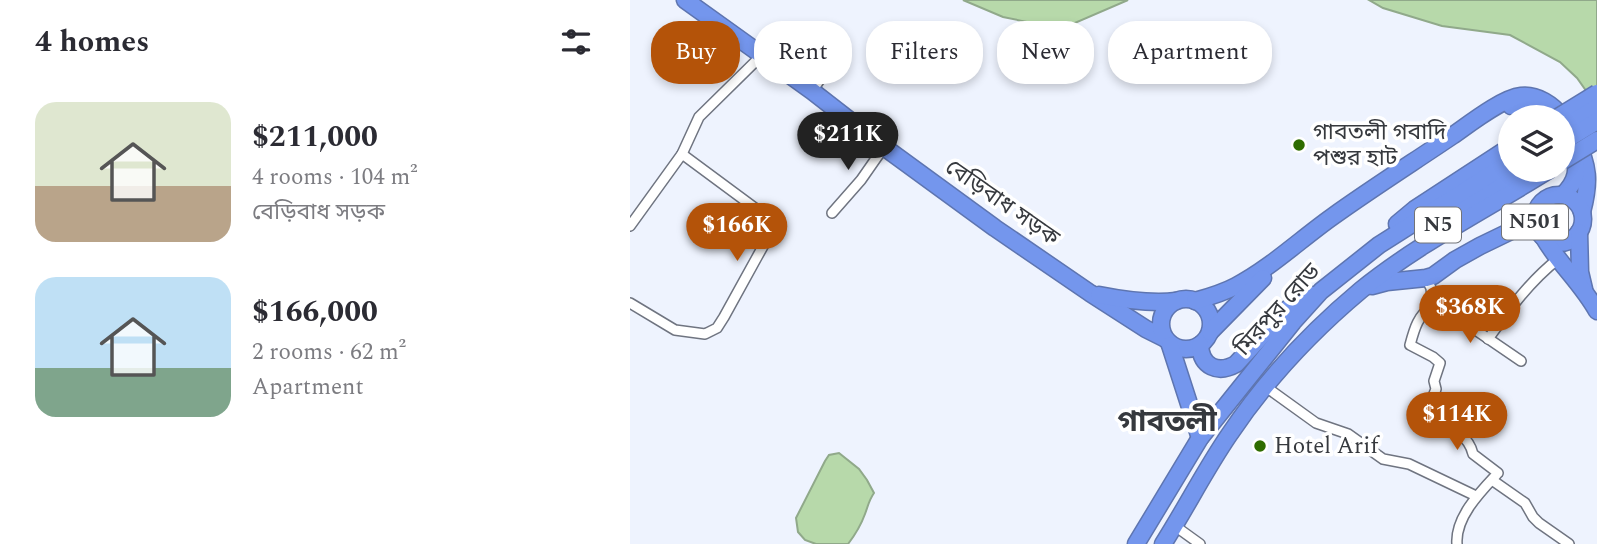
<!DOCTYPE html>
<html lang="en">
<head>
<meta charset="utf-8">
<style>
  :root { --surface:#fff; --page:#f2f2f3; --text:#2b2b33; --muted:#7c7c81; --accent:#b45309 }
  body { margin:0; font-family:Spectral,"Noto Sans Bengali",serif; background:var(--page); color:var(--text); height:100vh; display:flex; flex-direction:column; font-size:26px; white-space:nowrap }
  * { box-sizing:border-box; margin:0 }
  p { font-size:23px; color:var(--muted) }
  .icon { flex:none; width:38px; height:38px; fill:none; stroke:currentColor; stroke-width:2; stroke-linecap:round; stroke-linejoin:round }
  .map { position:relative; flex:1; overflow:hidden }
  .sheet { display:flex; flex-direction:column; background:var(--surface); width:630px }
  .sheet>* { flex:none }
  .guide { position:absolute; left:21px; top:21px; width:665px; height:63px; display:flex; gap:14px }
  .fabs { position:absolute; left:868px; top:105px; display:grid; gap:14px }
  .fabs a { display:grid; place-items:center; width:77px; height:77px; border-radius:50%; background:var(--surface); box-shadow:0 4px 10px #0003; font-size:35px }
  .price { position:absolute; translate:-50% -60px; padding:0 16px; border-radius:24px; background:var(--accent); color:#fff; font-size:23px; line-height:46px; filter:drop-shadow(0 2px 4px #0008) }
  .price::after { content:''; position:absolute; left:50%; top:42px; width:21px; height:16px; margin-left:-10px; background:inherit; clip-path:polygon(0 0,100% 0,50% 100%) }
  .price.current { background:#222; color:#fff }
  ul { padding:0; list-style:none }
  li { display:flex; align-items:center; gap:21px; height:175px; padding:0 35px }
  li span { display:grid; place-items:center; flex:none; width:196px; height:140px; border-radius:21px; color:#555 }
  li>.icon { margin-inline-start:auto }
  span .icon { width:84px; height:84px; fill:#fffc; stroke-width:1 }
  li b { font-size:30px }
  h2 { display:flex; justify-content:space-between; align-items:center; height:84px; padding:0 35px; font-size:30px }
  .chip { padding:0 24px; border-radius:28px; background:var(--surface); box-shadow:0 4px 10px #0003; font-size:24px; line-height:63px }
  .chip.current { background:var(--accent); color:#fff }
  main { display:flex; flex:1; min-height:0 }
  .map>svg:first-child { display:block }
</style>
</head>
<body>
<main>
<section class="sheet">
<h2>4 homes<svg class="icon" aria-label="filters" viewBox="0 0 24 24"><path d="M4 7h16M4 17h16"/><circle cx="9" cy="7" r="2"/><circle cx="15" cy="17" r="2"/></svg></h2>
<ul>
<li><span style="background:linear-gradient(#dfe7d0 60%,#b9a48a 0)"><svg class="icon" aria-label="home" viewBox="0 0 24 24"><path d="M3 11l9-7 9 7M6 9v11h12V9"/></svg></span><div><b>$211,000</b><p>4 rooms · 104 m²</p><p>বেড়িবাধ সড়ক</p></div></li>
<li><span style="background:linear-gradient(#bfe0f5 65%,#7fa58c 0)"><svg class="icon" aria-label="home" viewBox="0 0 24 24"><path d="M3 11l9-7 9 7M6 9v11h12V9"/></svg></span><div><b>$166,000</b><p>2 rooms · 62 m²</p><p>Apartment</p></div></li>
</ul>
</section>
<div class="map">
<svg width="967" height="544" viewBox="0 0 967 544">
  <rect width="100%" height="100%" fill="#eef3fe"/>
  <!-- water -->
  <g fill="#b7d9aa" stroke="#90a98a" stroke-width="2">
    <path d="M333,0H498L431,29L373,17Z"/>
    <path d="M739,0H967V143L963,125L964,102L947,78L930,62L880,35L812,26L753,8Z"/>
    <path d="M209,453L229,469L237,480L244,493C239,500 238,506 235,514C231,525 225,535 218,544H186L175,540L168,532L166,518L195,461L199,455Z"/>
  </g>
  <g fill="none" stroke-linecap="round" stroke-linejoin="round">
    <defs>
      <g id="street">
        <path d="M182,91L205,58"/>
        <path d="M202,213L231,180L254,147"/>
        <path d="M0,226L52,154L69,117L132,55"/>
        <path d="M796,278L801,288L803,306C788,314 784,330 780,345L803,357L810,363L804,381L806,389L796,414C814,424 838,432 843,454L868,473C851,491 825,517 827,544"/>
        <path d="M0,303L45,330L75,334L87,328L94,317L137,239V225L129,211L52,154"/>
        <path d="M803,306L831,320L891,361"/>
        <path d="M858,339C879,310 899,282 928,259"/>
        <path d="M636,387L686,423L718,434L753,459L779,464L846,496"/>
        <path d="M862,480L895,503L903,517L909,523L939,544"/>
        <path d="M545,526L570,544"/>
      </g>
      <g id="highway">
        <path d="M55,0L182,91L254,147L365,228L460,293L516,329L534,338"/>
        <path d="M881,106C895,104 907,109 918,117"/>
        <path d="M945,138C959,166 960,182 952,212"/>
        <path d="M933,195C947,181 950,168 941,151"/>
        <circle cx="929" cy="219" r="24"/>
        <path d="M767,224L785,209L880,147"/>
        <path d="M804,228L890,170"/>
        <path d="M949,232L950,272L954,289"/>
        <path d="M914,238C929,264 952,284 967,311"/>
        <path d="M742,286L757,282L796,278L803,276L825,260L850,246L881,231L905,216"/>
        <path d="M469,295C494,300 520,304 546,301"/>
        <circle cx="556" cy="324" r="25"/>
        <path d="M565,301C579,297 593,293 606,286C639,269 671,239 702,217C741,189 782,163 822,136C838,125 872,98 891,96C907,94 923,105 932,117"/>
        <path d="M580,332L633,278"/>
        <path d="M540,345L570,438"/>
        <path d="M570,345C571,367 588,374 606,364L651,315L661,306L682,295"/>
        <path d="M506,544L570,438L663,322L691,291L749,245L880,162"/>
        <path d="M533,544C556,508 575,470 599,435C635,381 682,331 731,290C789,243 857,209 919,170"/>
      </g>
    </defs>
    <!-- street casing -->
    <use href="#street" stroke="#6f7480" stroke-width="12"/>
    <!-- highway casing -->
    <use href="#highway" stroke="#5e75b0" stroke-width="19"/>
    <!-- street -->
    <use href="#street" stroke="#fff" stroke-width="9"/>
    <!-- highway -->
    <use href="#highway" stroke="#7496ed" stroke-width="16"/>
    <defs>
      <g id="highway-bridge">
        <path d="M928,117L967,93"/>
        <path d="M933,128L967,107"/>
        <path d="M933,142L967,121"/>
        <path d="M933,161L967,140"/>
      </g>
    </defs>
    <!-- highway-bridge casing -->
    <use href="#highway-bridge" stroke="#5e75b0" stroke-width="19" stroke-linecap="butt"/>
    <!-- highway-bridge -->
    <use href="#highway-bridge" stroke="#7496ed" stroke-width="16"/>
  </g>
  <!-- markers -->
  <g fill="#2e6c00" stroke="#fff" stroke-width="2.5">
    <circle cx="669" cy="145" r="7"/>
    <circle cx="630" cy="446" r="7"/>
  </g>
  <g text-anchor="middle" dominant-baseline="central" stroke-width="7" stroke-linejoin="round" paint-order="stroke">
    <!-- shield labels -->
    <g fill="#fff" stroke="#727478" stroke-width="2">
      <rect x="872" y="204.5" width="66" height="35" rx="5"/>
      <rect x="785" y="207.5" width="46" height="35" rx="5"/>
    </g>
    <g font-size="21" font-weight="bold" fill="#36393e">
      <text x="905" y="222">N501</text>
      <text x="808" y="225">N5</text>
    </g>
    <!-- poi labels -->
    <g font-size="23" fill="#36393e" stroke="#fff" text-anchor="start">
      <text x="683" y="132">গাবতলী গবাদি<tspan x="683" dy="26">পশুর হাট</tspan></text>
      <text x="644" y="446">Hotel Arif</text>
    </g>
    <!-- street labels -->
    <g font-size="23" fill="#36393e" stroke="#fff">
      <text transform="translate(372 203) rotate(35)">বেড়িবাধ সড়ক</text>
      <text transform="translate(648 310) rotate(-48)">মিরপুর রোড</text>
    </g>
    <!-- district labels -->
    <g font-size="30" font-weight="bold" fill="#36393e" stroke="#fff">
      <text x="537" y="422">গাবতলী</text>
    </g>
  </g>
</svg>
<div class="fabs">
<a><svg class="icon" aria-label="layers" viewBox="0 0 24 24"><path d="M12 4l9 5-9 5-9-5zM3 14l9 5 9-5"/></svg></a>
</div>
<b class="price current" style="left:218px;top:172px">$211K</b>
<b class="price" style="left:107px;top:263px">$166K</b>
<b class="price" style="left:840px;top:345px">$368K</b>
<b class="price" style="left:827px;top:452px">$114K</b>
<div class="guide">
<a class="chip current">Buy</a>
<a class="chip">Rent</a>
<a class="chip">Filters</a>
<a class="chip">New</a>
<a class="chip">Apartment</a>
</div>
</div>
</main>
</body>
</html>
